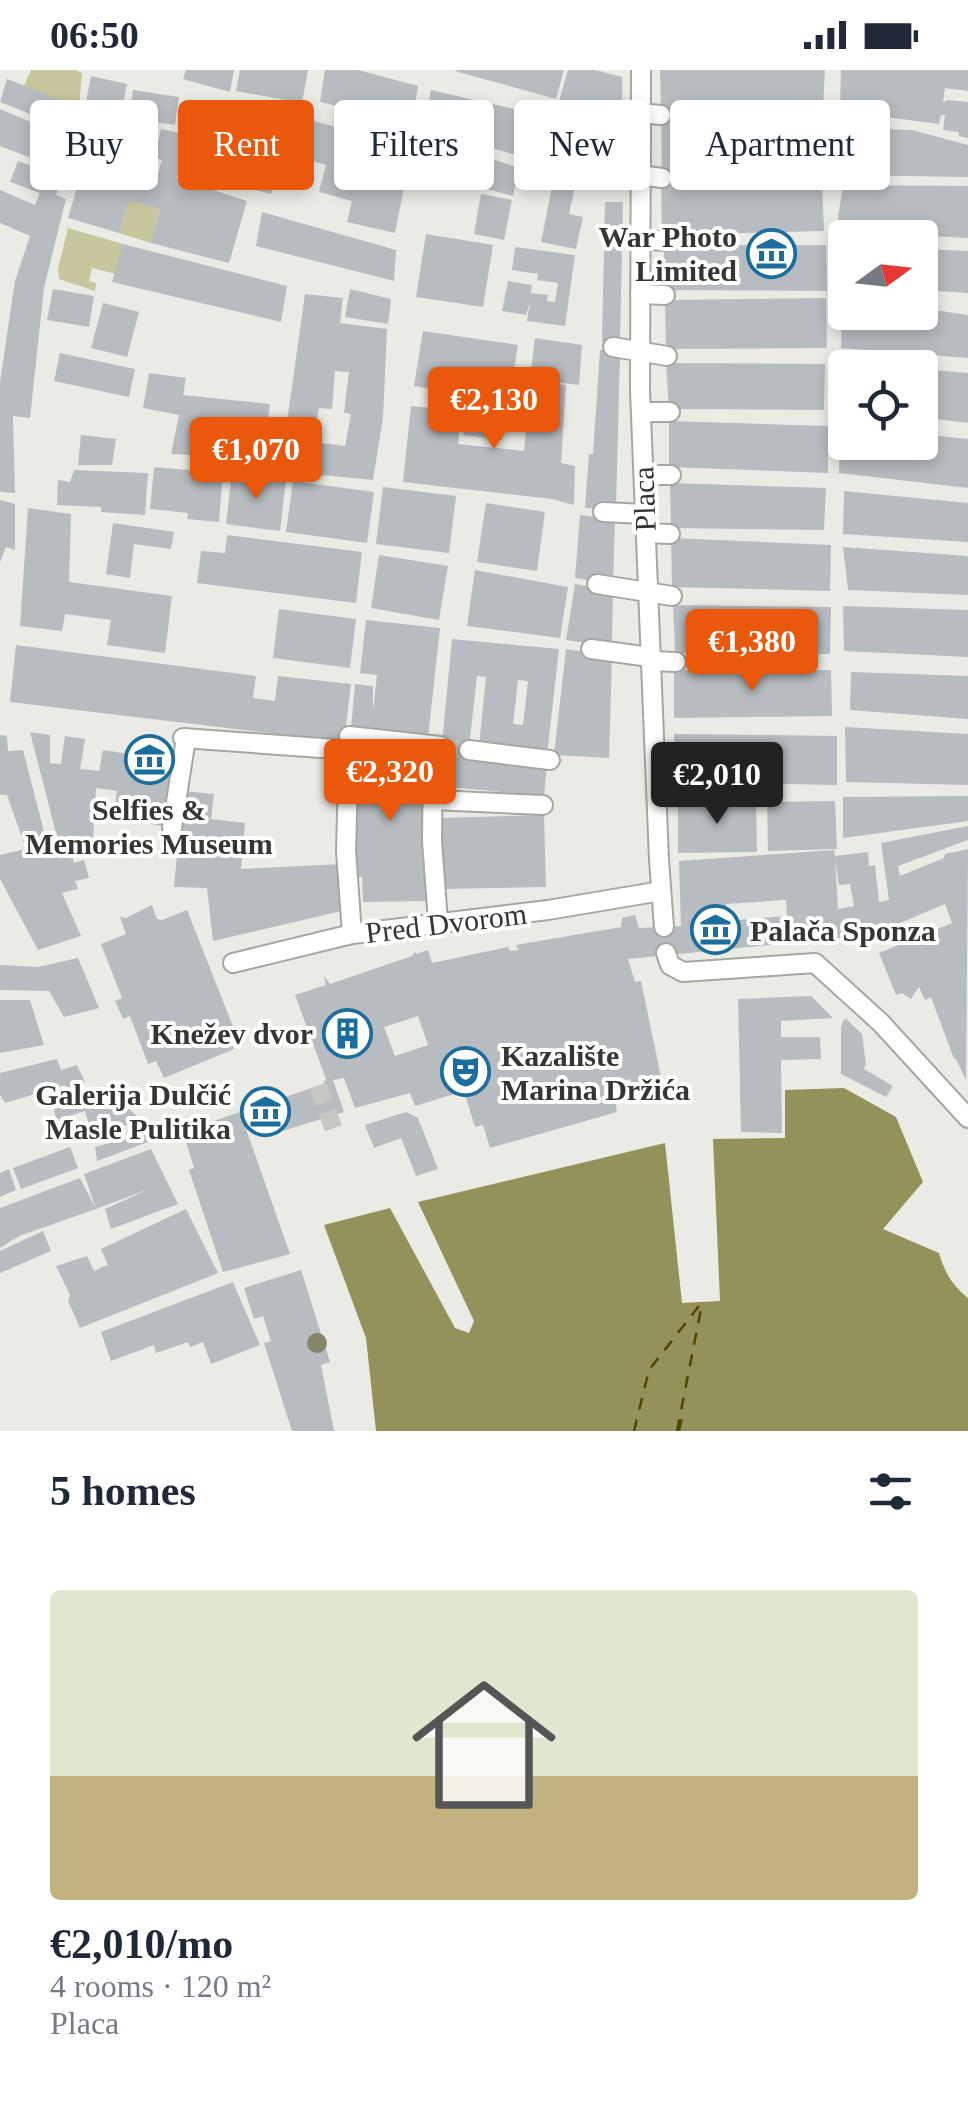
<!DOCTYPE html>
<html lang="en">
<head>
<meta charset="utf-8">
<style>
  :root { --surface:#fff; --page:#f2f2f3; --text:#1f2937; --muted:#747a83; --accent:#ea580c }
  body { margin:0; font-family:Georgia,serif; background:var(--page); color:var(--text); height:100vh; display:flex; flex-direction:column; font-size:38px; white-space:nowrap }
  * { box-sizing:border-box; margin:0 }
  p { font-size:32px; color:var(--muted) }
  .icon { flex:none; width:55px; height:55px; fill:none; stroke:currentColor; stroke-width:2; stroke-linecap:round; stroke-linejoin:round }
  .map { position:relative; height:1361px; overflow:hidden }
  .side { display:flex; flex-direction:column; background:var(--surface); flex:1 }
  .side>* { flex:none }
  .guide { position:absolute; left:30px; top:30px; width:910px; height:90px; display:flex; gap:20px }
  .needle { width:65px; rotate:75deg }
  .tools { position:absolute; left:828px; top:150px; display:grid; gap:20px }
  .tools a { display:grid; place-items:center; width:110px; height:110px; border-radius:10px; background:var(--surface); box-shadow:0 5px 15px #0003; font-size:50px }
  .price { position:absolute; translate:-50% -85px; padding:0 22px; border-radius:10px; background:var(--accent); color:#fff; font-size:32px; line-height:65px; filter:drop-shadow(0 2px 5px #0008) }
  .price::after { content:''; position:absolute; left:50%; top:60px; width:30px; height:22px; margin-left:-15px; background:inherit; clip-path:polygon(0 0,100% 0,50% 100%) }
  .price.current { background:#222; color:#fff }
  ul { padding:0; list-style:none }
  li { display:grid; align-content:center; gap:20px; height:530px; padding:0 50px }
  li span { display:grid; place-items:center; height:310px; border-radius:10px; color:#555 }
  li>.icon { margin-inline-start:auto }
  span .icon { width:180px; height:180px; fill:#fffc; stroke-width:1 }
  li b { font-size:42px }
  h2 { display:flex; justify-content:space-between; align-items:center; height:120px; padding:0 50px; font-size:42px }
  .chip { padding:0 35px; border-radius:10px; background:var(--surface); box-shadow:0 5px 15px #0003; font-size:35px; line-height:90px }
  .chip.current { background:var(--accent); color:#fff }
  .status { display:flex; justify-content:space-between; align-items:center; height:70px; padding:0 50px; background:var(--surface); direction:ltr }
  .status svg { height:28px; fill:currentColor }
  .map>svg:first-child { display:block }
</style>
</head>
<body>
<div class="status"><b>06:50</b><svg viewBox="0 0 49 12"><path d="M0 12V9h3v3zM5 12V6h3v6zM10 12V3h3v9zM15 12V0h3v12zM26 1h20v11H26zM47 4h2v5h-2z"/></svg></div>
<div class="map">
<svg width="968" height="1361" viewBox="0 0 968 1361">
  <rect width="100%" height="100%" fill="#ebebe5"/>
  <!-- green -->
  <g fill="#c7c59b">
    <path d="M31,0H75L82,3L79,37L24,16Z"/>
    <path d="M129,131L160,139L151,173L119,163Z"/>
    <path d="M68,158L123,174L116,204L92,198L89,211L96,213L95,221L59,209L58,199Z"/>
  </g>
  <!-- water -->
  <path fill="#94915a" d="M844,1018L896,1047L923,1112L883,1159L939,1183C945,1203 952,1215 968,1228V1361H376L366,1268L324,1155L390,1138L455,1258L469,1263L474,1251L418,1132L665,1073L682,1233L720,1231L713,1069L785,1068V1020Z"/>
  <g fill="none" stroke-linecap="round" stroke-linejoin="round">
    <!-- ferry -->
    <g stroke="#4d4800" stroke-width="2.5" stroke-dasharray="12 10" stroke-linecap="butt">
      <path d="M634,1361L649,1300L702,1232"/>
      <path d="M677,1361L702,1234"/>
      <path d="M679,1361L683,1342"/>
    </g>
  </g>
  <!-- building -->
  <g fill="#b7bcc0" fill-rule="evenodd">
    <path d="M186,0H234L230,22L183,9Z"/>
    <path d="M240,0H308L302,33L236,21Z"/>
    <path d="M325,0H358L418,16L412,53L320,32Z"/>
    <path d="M564,0L556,29L455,1L456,0Z"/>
    <path d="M568,0H595L622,7L623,55L557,38Z"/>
    <path d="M660,0H825L823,37L661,40Z"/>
    <path d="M841,0H968V21L945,18L943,33L947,30L968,32V68L959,66V62L943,60L945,45H941L939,54L840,41Z"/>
    <path d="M91,6L127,14L121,44L85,37Z"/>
    <path d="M7,9L79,37L70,60L0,32Z"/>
    <path d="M133,20L179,27L175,55L129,48Z"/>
    <path d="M431,20L624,64L622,116L424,58Z"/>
    <path d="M0,39L78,72L67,102L0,76Z"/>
    <path d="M245,43L290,50L271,124L226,112Z"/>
    <path d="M302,48L412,77L395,163L347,152L352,131L319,122L326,95L292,85Z"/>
    <path d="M820,48L821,98L662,100L661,51Z"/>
    <path d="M92,49L143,57L139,83L86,72Z"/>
    <path d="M843,58L912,60L968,75V107L840,105Z"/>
    <path d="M161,59L217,71L211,101L181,94L177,108L247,131L229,193L151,173L160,139L129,131L119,163L68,148L78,114L71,111L79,86L157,107L162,90L154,88Z"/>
    <path d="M463,80L519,98L513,126L456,111Z"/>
    <path d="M18,91L62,107L56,125L66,129L44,218L30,348L13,346L15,423L0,422V312L15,211L30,166L0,153V120L35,135L40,123L10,112Z"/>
    <path d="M554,107L576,112L569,144L583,147L576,179L541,172Z"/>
    <path d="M822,112L824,161L662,165L661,114Z"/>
    <path d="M843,115L968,116V168L836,161Z"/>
    <path d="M481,124L512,130L504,170L474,164Z"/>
    <path d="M605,132H623L620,271H602Z"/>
    <path d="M262,142L396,180L394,211L256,176Z"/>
    <path d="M426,164L493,175L483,237L416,227Z"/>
    <path d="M123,174L287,216L281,252L112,212Z"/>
    <path d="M664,175H826L827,221L664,220Z"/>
    <path d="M515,177L575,185L565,256L527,251L530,232L526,245L502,241L508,211L532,215L531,223L548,225L547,231L555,232L558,213L537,210L538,204L512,200Z"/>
    <path d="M920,179L968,181V223L920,220Z"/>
    <path d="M53,219L94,226L89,257L47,250Z"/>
    <path d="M350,219L391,229L388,254L345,247Z"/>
    <path d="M305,224L343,228L340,253L387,259L383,348L373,410L301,403L302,390L282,387ZM335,301L349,302L344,343L351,344L345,376L313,372L319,338L332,339Z"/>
    <path d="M826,228L827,278L666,279L665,230Z"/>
    <path d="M103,233L139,242L127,287L91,278Z"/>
    <path d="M920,238L968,245V288L841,278L842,242H920Z"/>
    <path d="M423,261L518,275L509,332L414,316Z"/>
    <path d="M535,268L582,275L579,315L530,309Z"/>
    <path d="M600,280L620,283L616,440L585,438L589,384H593Z"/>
    <path d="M60,283L135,299L129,327L54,311Z"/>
    <path d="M666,293L825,294L824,340L669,339Z"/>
    <path d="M920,299L968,303V353L920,347Z"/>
    <path d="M149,303L186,308L183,325L270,334L262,389L171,384L179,345L143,338Z"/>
    <path d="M531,311L566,315L561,393L575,396L574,435L552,429L403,412L411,336L462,341L458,374L524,381L526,362L512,361L514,343L528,344Z"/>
    <path d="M467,332L506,337L502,370L463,365Z"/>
    <path d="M669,351L828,356V403L669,397Z"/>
    <path d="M840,357L845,358V372H920V364L968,369V418L839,403Z"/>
    <path d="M81,365L116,369L112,395H78Z"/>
    <path d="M154,397L223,403L219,452L187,449L188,443L150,439Z"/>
    <path d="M74,400L148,403L145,445L101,442V437L57,435L58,410L70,412Z"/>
    <path d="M232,403L286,410L280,461L226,454Z"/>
    <path d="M293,411L374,422L367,473L286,462Z"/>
    <path d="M670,413L826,418L824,460L671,458Z"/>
    <path d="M383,417L456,426L449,483L376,474Z"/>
    <path d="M844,421L968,433V472L843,464Z"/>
    <path d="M0,430L15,434V480L6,477L0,492Z"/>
    <path d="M486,433L545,442L537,501L477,492Z"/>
    <path d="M28,438L71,444L69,512L172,526L165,583L107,575L111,550L65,544L62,561L20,556Z"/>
    <path d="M580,445L615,449L613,514L575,508Z"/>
    <path d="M113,453L174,462L171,479L134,474L130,508L106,504Z"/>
    <path d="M227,465L362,482L356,533L197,513L201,481L225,483Z"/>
    <path d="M671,468L831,475L830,521L672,517Z"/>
    <path d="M843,477L968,486V525L848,520Z"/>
    <path d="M379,485L448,496L439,550L371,538Z"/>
    <path d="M475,500L568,517L560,568L467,556Z"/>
    <path d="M575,514L613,520L612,577L566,570Z"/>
    <path d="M673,535L831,537L830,584L675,583Z"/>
    <path d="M843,536L968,540V587L844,581Z"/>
    <path d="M279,539L356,549L350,598L273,588Z"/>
    <path d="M366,550L440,558L428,668L351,658L355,614L373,616V641L377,605L360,603Z"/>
    <path d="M452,569L559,579L547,685L479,676L486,607L477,606L468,686L547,694L544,726L438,716ZM518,610L528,611L523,655L513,654Z"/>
    <path d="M16,575L256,606L253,628L275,631L278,606L351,614L344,672L10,632Z"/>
    <path d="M566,579L612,586L609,688L554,685Z"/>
    <path d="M674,600H831L832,646L674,648Z"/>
    <path d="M851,602L968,606V649L850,640Z"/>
    <path d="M845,657L968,664V715L846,712Z"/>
    <path d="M30,662L50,665V693L61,694L65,666L85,669L80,699L99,701L103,680L129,684L131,672L156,676L153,689L178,693L168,757L113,748L117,721L96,718L93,768L77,766L81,778L71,781L74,793L84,790L89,808L75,811L78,819L62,823L81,866L38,880L0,809V785L26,779L7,725H0V665L7,666L8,681L23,680L47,773L58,771Z"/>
    <path d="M674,664L837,666V715L676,712Z"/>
    <path d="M354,677L429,679L425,715L427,831L363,832L362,807H352Z"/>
    <path d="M183,721L214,724L211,749L245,753L241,799L343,794L346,840L213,871L207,818L174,817Z"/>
    <path d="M968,726V751L843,768V727Z"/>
    <path d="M756,730L757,782L678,783V731Z"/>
    <path d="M835,731L837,779L768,781L767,732Z"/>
    <path d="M544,745L546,817L439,819L437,748Z"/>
    <path d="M968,756V770L898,796L900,806L944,788L945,784L968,779L966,1010L956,989H954L931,927L925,930L919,917L911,929L902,923L896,925L879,883L952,853L945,834L893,856L841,868L628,889L635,912L641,911L665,1026L637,1027L630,1009L613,1013L617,1042L490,1078L483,1055L475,1057L464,1021L415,1036L410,1023L355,1038L344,1008L333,1010L344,1042L263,1067L253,1038L323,1014L326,1009L295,925L326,915L324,906L330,914L412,886L415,882L416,884L428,880L432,893L508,877L510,881L519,880L516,875L621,857L622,848L635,845L639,858L681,856L679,791L834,780L835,786L868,782L869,796L875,795L879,832L889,830L881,773ZM835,790L839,815L850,814L854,836L838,839ZM786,830L787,846L727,851L726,834ZM418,946L428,975L395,986L384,957Z"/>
    <path d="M152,835L157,849L162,850L187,840L234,959L227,962L234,979L164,1008L156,991L148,994L130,946L123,949L115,931L122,928L101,874L126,864L120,847L126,848Z"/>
    <path d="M78,888L99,938L64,947L49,921L0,920V895L38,897Z"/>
    <path d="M811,926L833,948L781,951V967H820L821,989L781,990L782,1063L741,1062L738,929Z"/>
    <path d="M0,930H30L44,975L0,983Z"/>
    <path d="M845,948L862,964L866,994L864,999L893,1016L886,1027L841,1004V956Z"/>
    <path d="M57,989L61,1000L77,995L85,1012L67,1019L65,1015L5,1033L0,1025V1003Z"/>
    <path d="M113,1024L141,1050L148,1072L97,1091L95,1077L136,1066L130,1054L92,1065L85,1041L56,1050L54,1039Z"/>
    <path d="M240,1042L290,1184L223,1202L189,1100L194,1098L186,1072L194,1070L190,1059Z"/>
    <path d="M406,1042L418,1048L438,1099L416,1106L401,1068L374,1078L365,1055Z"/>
    <path d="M70,1077L78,1098L21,1119L13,1098Z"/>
    <path d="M151,1079L178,1134L111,1159L105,1139L149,1119L96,1139L19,1166L0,1178V1138L80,1108L96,1139L84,1104Z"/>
    <path d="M9,1099L16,1120L0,1127V1103Z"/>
    <path d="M186,1139L218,1203L80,1258L68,1231L70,1225L56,1196L87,1186L94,1201L105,1196L108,1195L101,1179Z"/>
    <path d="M43,1161L51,1181L0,1203V1181Z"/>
    <path d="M301,1200L330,1292L321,1295L334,1361H292L264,1273L271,1271L263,1246L254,1249L244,1218Z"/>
    <path d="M233,1212L260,1275L211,1294L203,1272L190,1277L188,1272L156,1283L154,1275L111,1291L101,1262Z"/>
  </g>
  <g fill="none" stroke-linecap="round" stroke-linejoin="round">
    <!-- pedestrian-tunnel -->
    <g stroke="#c7c7c1" stroke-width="18" stroke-dasharray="18 9" stroke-linecap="butt">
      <path d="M441,676L469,680"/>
      <path d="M318,1016L335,1063"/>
    </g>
    <defs>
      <g id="pedestrian">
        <path d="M641,0L640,321L659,790L664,857"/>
        <path d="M640,43L661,45"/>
        <path d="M640,105L662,108"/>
        <path d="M640,169L663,171"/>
        <path d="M640,224L665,225"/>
        <path d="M613,277L667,286"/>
        <path d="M641,342H670"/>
        <path d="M644,405H671"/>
        <path d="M603,442L645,444"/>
        <path d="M646,463L670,464"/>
        <path d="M597,514L672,526"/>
        <path d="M591,579L650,587"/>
        <path d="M651,591L676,592"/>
        <path d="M349,666L440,676"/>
        <path d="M183,668L349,680"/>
        <path d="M349,673L346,781L352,864"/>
        <path d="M433,676L432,771L438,852"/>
        <path d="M469,680L550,690"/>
        <path d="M433,730L543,735"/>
        <path d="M172,758L186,668"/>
        <path d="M666,883L670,895L683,902L815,893L881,953L968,1048"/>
        <path d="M233,893L352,864L548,840L661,821"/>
      </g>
    </defs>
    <!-- pedestrian casing -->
    <use href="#pedestrian" stroke="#a7a7a1" stroke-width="22"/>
    <!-- pedestrian -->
    <use href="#pedestrian" stroke="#fff" stroke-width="18"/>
  </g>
  <!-- trees -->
  <circle fill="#868569" cx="317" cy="1273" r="10"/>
  <!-- icons -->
  <defs>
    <symbol id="museum-ring" viewBox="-11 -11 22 22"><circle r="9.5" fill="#fffffe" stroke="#1b6d9e" stroke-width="1.5"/><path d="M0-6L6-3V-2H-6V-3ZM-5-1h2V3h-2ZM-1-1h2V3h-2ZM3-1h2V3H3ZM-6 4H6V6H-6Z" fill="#1b6d9e"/></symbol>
    <symbol id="building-ring" viewBox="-11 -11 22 22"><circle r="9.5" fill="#fffffe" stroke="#1b6d9e" stroke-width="1.5"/><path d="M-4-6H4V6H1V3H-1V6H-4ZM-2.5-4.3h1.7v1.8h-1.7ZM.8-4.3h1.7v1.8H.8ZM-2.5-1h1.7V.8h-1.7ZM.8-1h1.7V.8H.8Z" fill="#1b6d9e"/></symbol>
    <symbol id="theatre-ring" viewBox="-11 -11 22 22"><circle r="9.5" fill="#fffffe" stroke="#1b6d9e" stroke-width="1.5"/><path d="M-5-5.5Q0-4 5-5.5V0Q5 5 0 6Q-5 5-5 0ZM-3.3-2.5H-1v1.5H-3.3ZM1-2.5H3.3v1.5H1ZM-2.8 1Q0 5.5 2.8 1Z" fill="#1b6d9e"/></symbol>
  </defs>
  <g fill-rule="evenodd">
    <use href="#museum-ring" x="744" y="156" width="55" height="55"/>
    <use href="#museum-ring" x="122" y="662" width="55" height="55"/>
    <use href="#museum-ring" x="688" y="832" width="55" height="55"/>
    <use href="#building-ring" x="320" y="936" width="55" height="55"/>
    <use href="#theatre-ring" x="438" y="974" width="55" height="55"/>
    <use href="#museum-ring" x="238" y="1014" width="55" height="55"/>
  </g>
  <g text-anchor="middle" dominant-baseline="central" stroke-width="8" stroke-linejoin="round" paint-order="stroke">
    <!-- poi labels -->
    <g font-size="30" font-weight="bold" fill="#353533" stroke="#fffffe" text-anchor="end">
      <text x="737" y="166">War Photo<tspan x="737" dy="34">Limited</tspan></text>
      <text x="149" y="739" text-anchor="middle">Selfies &amp;<tspan x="149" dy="34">Memories Museum</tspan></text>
      <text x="750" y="860" text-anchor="start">Palača Sponza</text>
      <text x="313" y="963">Knežev dvor</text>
      <text x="501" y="985" text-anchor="start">Kazalište<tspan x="501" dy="34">Marina Držića</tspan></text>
      <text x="231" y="1024">Galerija Dulčić<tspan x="231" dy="34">Masle Pulitika</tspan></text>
    </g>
    <!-- street labels -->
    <g font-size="30" fill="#353533" stroke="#fffffe">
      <text transform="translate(644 429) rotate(-92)">Placa</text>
      <text transform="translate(446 853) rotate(-7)">Pred Dvorom</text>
    </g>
  </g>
</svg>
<div class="tools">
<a><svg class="needle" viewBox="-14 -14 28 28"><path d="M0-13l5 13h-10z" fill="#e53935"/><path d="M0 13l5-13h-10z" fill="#747a83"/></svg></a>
<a><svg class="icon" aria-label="locate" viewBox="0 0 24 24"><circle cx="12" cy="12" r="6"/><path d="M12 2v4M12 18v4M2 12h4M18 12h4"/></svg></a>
</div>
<b class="price" style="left:494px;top:382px">€2,130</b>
<b class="price" style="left:256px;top:432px">€1,070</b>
<b class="price" style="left:752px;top:624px">€1,380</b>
<b class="price" style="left:390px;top:754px">€2,320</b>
<b class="price current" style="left:717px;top:757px">€2,010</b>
<div class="guide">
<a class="chip">Buy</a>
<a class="chip current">Rent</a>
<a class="chip">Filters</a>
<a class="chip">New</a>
<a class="chip">Apartment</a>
</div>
</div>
<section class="side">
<h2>5 homes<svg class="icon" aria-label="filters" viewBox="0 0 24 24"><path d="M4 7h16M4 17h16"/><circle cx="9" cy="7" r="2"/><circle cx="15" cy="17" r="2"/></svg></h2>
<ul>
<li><span style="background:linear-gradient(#dfe7d0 60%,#c2b280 0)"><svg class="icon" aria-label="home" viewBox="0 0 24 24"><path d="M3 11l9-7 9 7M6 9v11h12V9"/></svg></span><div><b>€2,010/mo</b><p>4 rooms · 120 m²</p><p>Placa</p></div></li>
</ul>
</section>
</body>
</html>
